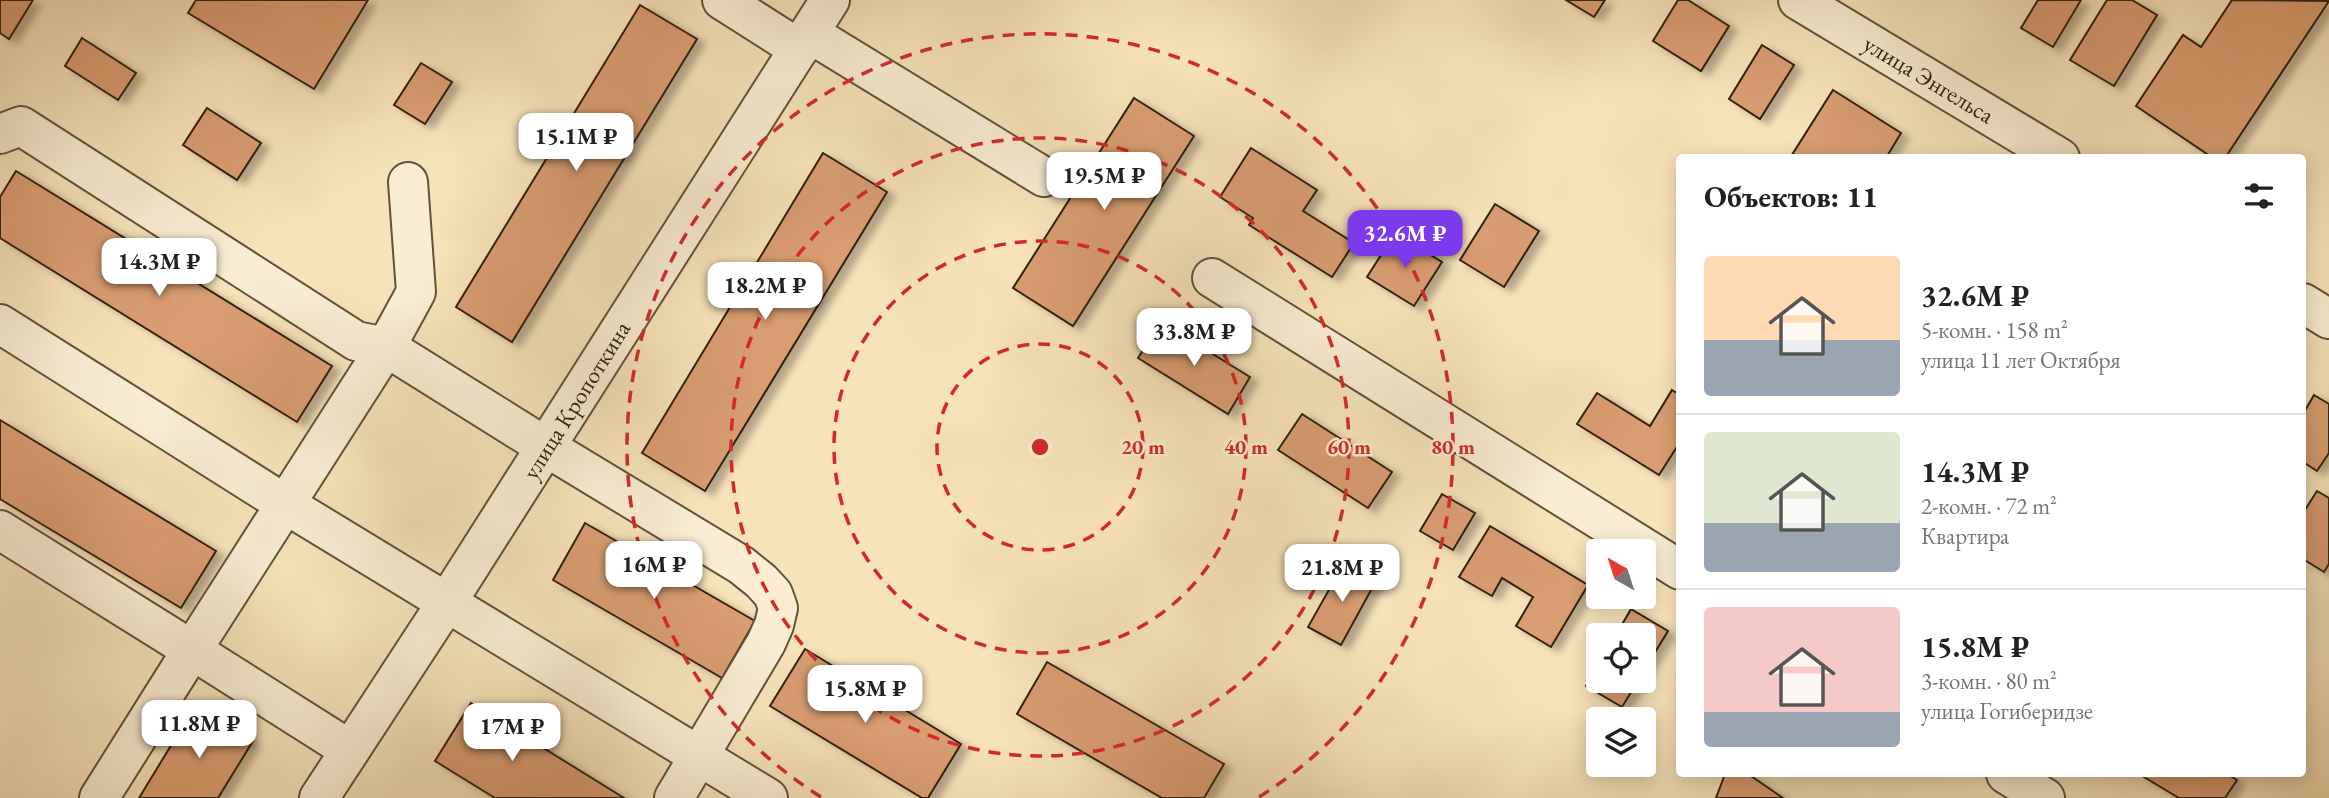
<!DOCTYPE html>
<html lang="ru">
<head>
<meta charset="utf-8">
<style>
  :root { --surface:#fff; --page:#f2f2f2; --text:#202124; --muted:#757577; --line:#e0e0e0; --accent:#7c3aed }
  body { margin:0; font-family:"EB Garamond",serif; background:var(--page); color:var(--text); height:100vh; display:flex; flex-direction:column; font-size:26px; white-space:nowrap }
  * { box-sizing:border-box; margin:0 }
  p { font-size:23px; color:var(--muted) }
  .icon { flex:none; width:38px; height:38px; fill:none; stroke:currentColor; stroke-width:2; stroke-linecap:round; stroke-linejoin:round }
  .map { position:relative; flex:1; overflow:hidden }
  .details { position:absolute; left:1676px; top:154px; width:630px; height:623px; display:flex; flex-direction:column; background:var(--surface); border-radius:7px; box-shadow:0 4px 18px #0003 }
  .details>* { flex:none }
  .needle { width:46px; rotate:321deg }
  .tools { position:absolute; left:1586px; top:539px; display:grid; gap:14px }
  .tools a { display:grid; place-items:center; width:70px; height:70px; border-radius:7px; background:var(--surface); box-shadow:0 4px 18px #0003; font-size:35px }
  .price { position:absolute; translate:-50% -60px; padding:0 16px; border-radius:14px; background:#fff; color:#222; font-size:23px; line-height:46px; filter:drop-shadow(0 2px 4px #0008) }
  .price::after { content:''; position:absolute; left:50%; top:42px; width:21px; height:16px; margin-left:-10px; background:inherit; clip-path:polygon(0 0,100% 0,50% 100%) }
  .price.on { background:var(--accent); color:#fff }
  ul { padding:0; list-style:none }
  li { display:flex; align-items:center; gap:21px; height:175px; padding:0 28px }
  li+li { border-top:2px solid var(--line) }
  li span { display:grid; place-items:center; flex:none; width:196px; height:140px; border-radius:7px; color:#555 }
  li>.icon { margin-inline-start:auto }
  span .icon { width:84px; height:84px; fill:#fffc; stroke-width:1 }
  li b { font-size:30px }
  h2 { display:flex; justify-content:space-between; align-items:center; height:84px; padding:0 28px; font-size:30px }
  .map>svg:first-child { display:block }
</style>
</head>
<body>
<div class="map">
<svg width="2329" height="798" viewBox="0 0 2329 798">
  <defs>
    <filter id="shadow"><feDropShadow dx="8" dy="4.5" stdDeviation="3.5" flood-color="#0004"/></filter>
  </defs>
  <rect width="100%" height="100%" fill="#f7e3b9"/>
  <filter id="stains"><feTurbulence type="fractalNoise" baseFrequency=".00286" numOctaves="4"/><feColorMatrix values="0 0 0 0 .2 0 0 0 0 .09 0 0 0 0 .02 0 0 0 .5 -.17"/></filter>
  <radialGradient id="worn" r=".72"><stop offset=".6" stop-color="#630" stop-opacity="0"/><stop offset="1" stop-color="#630" stop-opacity=".3"/></radialGradient>
  <!-- building -->
  <g fill="#d89d70" stroke="#30210e" stroke-width="2" filter="url(#shadow)">
    <path d="M0,0H33L9,39L0,33Z"/>
    <path d="M196,0H368L314,89L188,13Z"/>
    <path d="M1566,0H1605L1594,17Z"/>
    <path d="M1678,0H1688L1729,26L1701,71L1653,41Z"/>
    <path d="M2038,0H2081L2053,47L2021,28Z"/>
    <path d="M2107,0H2132L2157,15L2114,86L2070,60Z"/>
    <path d="M2232,0L2329,1L2225,158H2213L2136,106L2183,35L2201,47Z"/>
    <path d="M640,5L697,39L512,342L456,307Z"/>
    <path d="M82,38L136,73L118,100L65,66Z"/>
    <path d="M1762,45L1794,65L1760,119L1729,99Z"/>
    <path d="M421,63L452,82L425,124L394,105Z"/>
    <path d="M1833,90L1901,133L1886,158H1790Z"/>
    <path d="M1134,98L1194,136L1073,326L1013,288Z"/>
    <path d="M207,108L261,143L237,180L183,145Z"/>
    <path d="M1251,148L1317,190L1303,211L1354,243L1332,277L1249,225L1253,218L1220,197Z"/>
    <path d="M823,153L887,192L705,491L642,453Z"/>
    <path d="M16,171L332,366L297,422L0,238V197Z"/>
    <path d="M1495,204L1539,231L1504,287L1460,260Z"/>
    <path d="M1395,233L1442,262L1414,306L1367,277Z"/>
    <path d="M1161,322L1250,377L1228,414L1138,358Z"/>
    <path d="M1672,390L1680,395V442L1659,475L1577,424L1597,393L1650,426Z"/>
    <path d="M2314,395L2329,404V453L2317,471L2303,462V414Z"/>
    <path d="M1302,414L1392,472L1368,508L1278,450Z"/>
    <path d="M0,420L216,551L181,608L0,499Z"/>
    <path d="M2317,491L2329,498V564L2324,572L2303,559V513Z"/>
    <path d="M1442,494L1475,513L1453,550L1420,531Z"/>
    <path d="M585,523L755,621L722,678L553,580Z"/>
    <path d="M1490,526L1588,585L1551,647L1516,626L1533,597L1502,578L1492,596L1459,577Z"/>
    <path d="M1344,563L1376,581L1341,645L1308,627Z"/>
    <path d="M1631,609L1668,631L1643,672V635H1616Z"/>
    <path d="M805,649L961,744L928,798H922L770,706Z"/>
    <path d="M1047,662L1224,764L1204,798H1162L1017,714Z"/>
    <path d="M1598,666V681H1638L1622,707L1586,686Z"/>
    <path d="M471,703L624,798H495L435,761Z"/>
    <path d="M195,706L253,741L218,798H139Z"/>
    <path d="M1725,774H1748L1783,798H1716Z"/>
    <path d="M2139,774H2227L2237,780L2225,798H2179Z"/>
  </g>
  <g fill="none" stroke-linecap="round" stroke-linejoin="round">
    <defs>
      <g id="minor">
        <path d="M722,0L799,49"/>
        <path d="M1798,0L2060,158"/>
        <path d="M809,33L1044,177"/>
        <path d="M0,134L21,126L356,341L386,347L416,292L408,182"/>
        <path d="M1212,278L1680,570"/>
        <path d="M2303,303L2329,319"/>
        <path d="M0,324L285,504L768,798"/>
        <path d="M0,530L192,650L99,798"/>
        <path d="M350,750L192,650L386,347L546,447L741,565L761,581L773,594L778,608L774,625L766,643L674,798"/>
        <path d="M2006,774L2045,798"/>
        <path d="M319,798L447,602L830,0"/>
      </g>
    </defs>
    <!-- minor casing -->
    <use href="#minor" stroke="#625239" stroke-width="42"/>
    <!-- minor -->
    <use href="#minor" stroke="#faedd2" stroke-width="38"/>
  </g>
  <!-- distance rings -->
  <g fill="none" stroke="#d62828" stroke-width="3.5" stroke-dasharray="12 9">
    <circle cx="1040" cy="447" r="103"/>
    <circle cx="1040" cy="447" r="206"/>
    <circle cx="1040" cy="447" r="309"/>
    <path d="M821 797A413 413 0 1 1 1259 797"/>
  </g>
  <g text-anchor="middle" dominant-baseline="central" stroke-width="5" stroke-linejoin="round" paint-order="stroke">
    <!-- street labels -->
    <g font-size="24" fill="#30210e" stroke="#faedd2">
      <text transform="translate(1929 79) rotate(31)">улица Энгельса</text>
      <text transform="translate(576 400) rotate(-58)">улица Кропоткина</text>
    </g>
  </g>
  <circle cx="1040" cy="447" r="10" fill="#d62828" stroke="#faedd2" stroke-width="3.5"/>
  <g font-size="21" text-anchor="middle" font-weight="bold" fill="#d62828" stroke="#faedd2" stroke-width="5" stroke-linejoin="round" paint-order="stroke">
    <text x="1143" y="454">20 m</text>
    <text x="1246" y="454">40 m</text>
    <text x="1349" y="454">60 m</text>
    <text x="1453" y="454">80 m</text>
  </g>
  <rect width="100%" height="100%" filter="url(#stains)"/>
  <rect width="100%" height="100%" fill="url(#worn)"/>
</svg>
<div class="tools">
<a><svg class="needle" viewBox="-14 -14 28 28"><path d="M0-13l5 13h-10z" fill="#e53935"/><path d="M0 13l5-13h-10z" fill="#757577"/></svg></a>
<a><svg class="icon" aria-label="locate" viewBox="0 0 24 24"><circle cx="12" cy="12" r="6"/><path d="M12 2v4M12 18v4M2 12h4M18 12h4"/></svg></a>
<a><svg class="icon" aria-label="layers" viewBox="0 0 24 24"><path d="M12 4l9 5-9 5-9-5zM3 14l9 5 9-5"/></svg></a>
</div>
<b class="price" style="left:576px;top:173px">15.1M ₽</b>
<b class="price" style="left:1104px;top:212px">19.5M ₽</b>
<b class="price on" style="left:1405px;top:270px">32.6M ₽</b>
<b class="price" style="left:159px;top:298px">14.3M ₽</b>
<b class="price" style="left:765px;top:322px">18.2M ₽</b>
<b class="price" style="left:1194px;top:368px">33.8M ₽</b>
<b class="price" style="left:654px;top:601px">16M ₽</b>
<b class="price" style="left:1342px;top:604px">21.8M ₽</b>
<b class="price" style="left:865px;top:725px">15.8M ₽</b>
<b class="price" style="left:199px;top:760px">11.8M ₽</b>
<b class="price" style="left:512px;top:763px">17M ₽</b>
<section class="details">
<h2>Объектов: 11<svg class="icon" aria-label="filters" viewBox="0 0 24 24"><path d="M4 7h16M4 17h16"/><circle cx="9" cy="7" r="2"/><circle cx="15" cy="17" r="2"/></svg></h2>
<ul>
<li><span style="background:linear-gradient(#ffd9b3 60%,#9aa5b1 0)"><svg class="icon" aria-label="home" viewBox="0 0 24 24"><path d="M3 11l9-7 9 7M6 9v11h12V9"/></svg></span><div><b>32.6M ₽</b><p>5-комн. · 158 m²</p><p>улица 11 лет Октября</p></div></li>
<li><span style="background:linear-gradient(#dfe7d0 65%,#9aa5b1 0)"><svg class="icon" aria-label="home" viewBox="0 0 24 24"><path d="M3 11l9-7 9 7M6 9v11h12V9"/></svg></span><div><b>14.3M ₽</b><p>2-комн. · 72 m²</p><p>Квартира</p></div></li>
<li><span style="background:linear-gradient(#f6c9c9 75%,#9aa5b1 0)"><svg class="icon" aria-label="home" viewBox="0 0 24 24"><path d="M3 11l9-7 9 7M6 9v11h12V9"/></svg></span><div><b>15.8M ₽</b><p>3-комн. · 80 m²</p><p>улица Гогиберидзе</p></div></li>
</ul>
</section>
</div>
</body>
</html>
